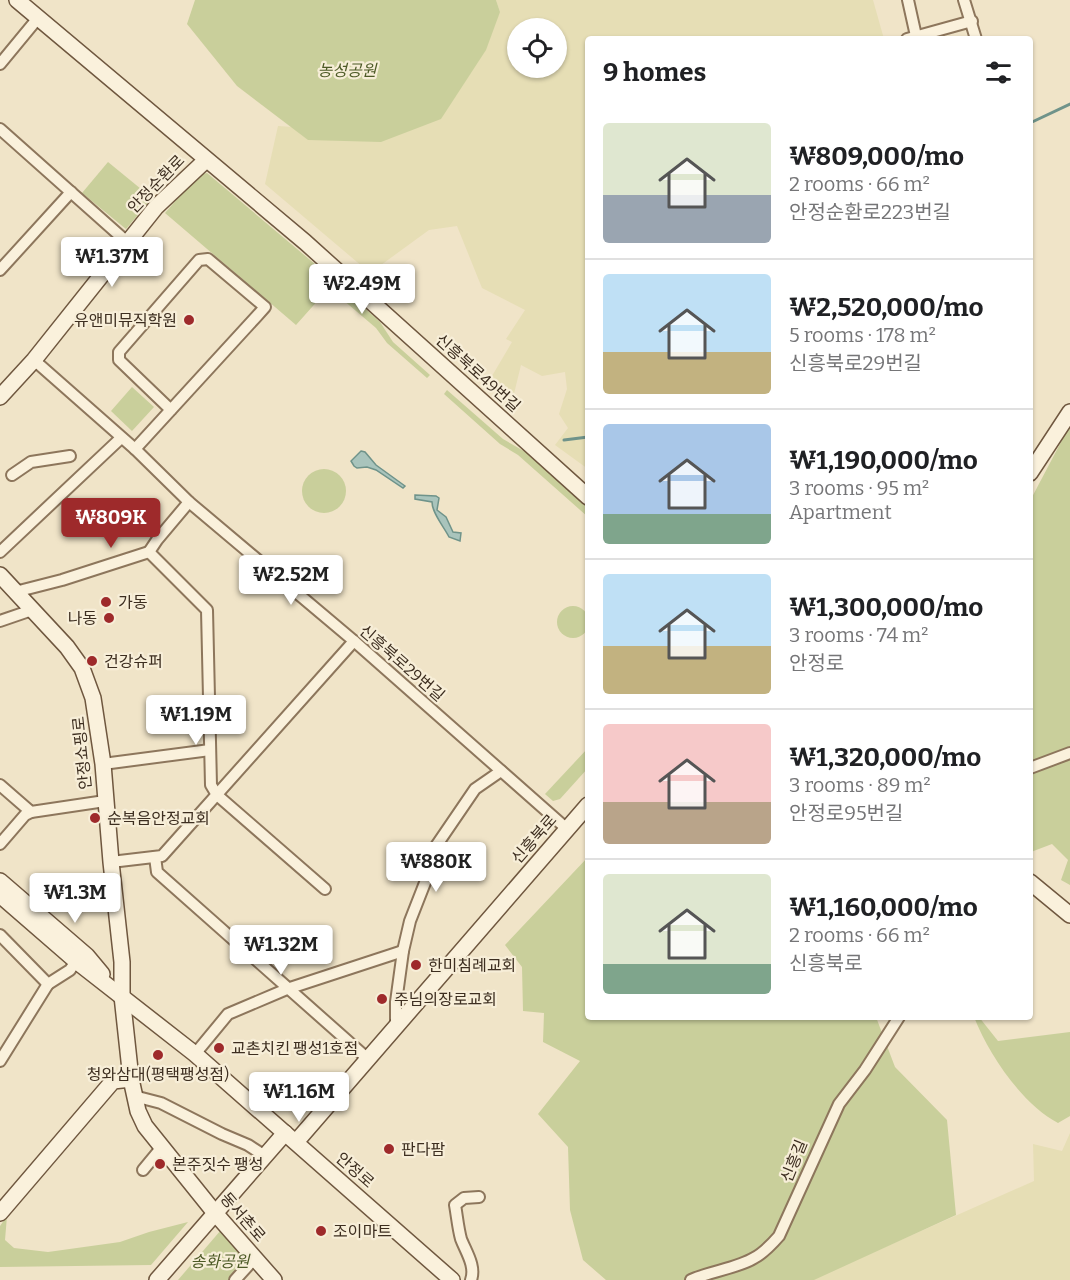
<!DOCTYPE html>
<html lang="en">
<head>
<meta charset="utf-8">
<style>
  :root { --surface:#fff; --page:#f2f2f2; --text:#202124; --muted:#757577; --line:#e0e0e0; --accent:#9e2a2b }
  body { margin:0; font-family:Bitter,"Noto Sans KR",serif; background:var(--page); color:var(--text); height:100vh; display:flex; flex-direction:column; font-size:22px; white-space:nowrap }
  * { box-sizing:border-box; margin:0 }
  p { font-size:20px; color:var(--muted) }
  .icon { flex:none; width:33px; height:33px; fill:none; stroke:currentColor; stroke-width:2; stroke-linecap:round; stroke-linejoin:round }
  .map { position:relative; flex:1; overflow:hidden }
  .panel { position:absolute; left:585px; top:36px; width:448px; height:984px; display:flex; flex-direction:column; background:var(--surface); border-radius:6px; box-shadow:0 2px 4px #0004 }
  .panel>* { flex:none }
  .tools { position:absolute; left:507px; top:18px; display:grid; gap:12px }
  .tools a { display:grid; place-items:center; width:60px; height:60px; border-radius:50%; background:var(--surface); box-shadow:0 2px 4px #0004; font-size:30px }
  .price { position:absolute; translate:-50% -51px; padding:0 14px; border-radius:6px; background:#fff; color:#222; font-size:20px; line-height:39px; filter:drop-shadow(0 2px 3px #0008) }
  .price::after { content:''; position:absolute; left:50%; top:36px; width:18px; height:14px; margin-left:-9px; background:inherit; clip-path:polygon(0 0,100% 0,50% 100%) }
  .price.selected { background:var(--accent); color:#fff }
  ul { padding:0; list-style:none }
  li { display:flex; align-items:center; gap:18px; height:150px; padding:0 18px }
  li+li { border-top:2px solid var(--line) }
  li span { display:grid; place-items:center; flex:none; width:168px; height:120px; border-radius:6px; color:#555 }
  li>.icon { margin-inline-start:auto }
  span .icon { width:72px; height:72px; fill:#fffc; stroke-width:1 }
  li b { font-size:26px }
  h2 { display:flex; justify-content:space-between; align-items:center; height:72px; padding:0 18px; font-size:26px }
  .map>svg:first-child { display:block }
</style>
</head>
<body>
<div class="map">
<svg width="1070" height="1280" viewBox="0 0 1070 1280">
  <rect width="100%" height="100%" fill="#f0e4c8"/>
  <!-- farmland -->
  <g fill="#e6deb5" fill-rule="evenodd">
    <path d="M496,0H873L884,39H588V469L555,445L568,428L559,414L567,389L565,372L542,376L521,365L512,402L489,381L512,342L506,339L525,310L482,288L457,226L429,230L370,273L265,184L278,126L292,127L309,140L500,12ZM518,28H556V68H518Z"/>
    <path d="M1070,1133V1280H811L1034,1181L1033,1144L1062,1151Z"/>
  </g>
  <!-- green -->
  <g fill="#c9cf9b">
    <path d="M195,0H496L500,12L486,50L441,119L381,142L308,140L237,86L187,24Z"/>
    <path d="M108,162L152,198L126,229L82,193Z"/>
    <path d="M207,173L335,281L380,322L393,342L430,375L427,378L387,343L376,328L329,288L296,325L165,213L198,175Z"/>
    <path d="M132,387L154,407L132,431L111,411Z"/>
    <path d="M447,390L503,439L529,454L588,508V517L518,455L500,444L444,394Z"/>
    <path d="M1070,425V885L1061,880L1068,860L1052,844L1031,852V499Z"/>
    <circle cx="324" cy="491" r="22"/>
    <circle cx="573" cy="622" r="16"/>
    <path d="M588,748V768L560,799L553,801L545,794Z"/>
    <path d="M588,857V1017H876L895,1067L947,1120L956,1215L814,1280H606L583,1260L570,1210L568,1147L538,1114L580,1061L543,1042L544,1013L523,1011L522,967L505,945Z"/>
    <path d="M974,1017H979L998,1041L1070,1032V1116L1058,1123C1022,1104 989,1055 974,1017Z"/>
    <path d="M7,1216L5,1240L14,1248L48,1252L120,1242L149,1232L188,1222L151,1265L0,1267V1226Z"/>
    <path d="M221,1230L247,1258L229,1280H178Z"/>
  </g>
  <!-- water -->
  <g fill="#a9c4bc" stroke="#6f938a" stroke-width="1.5">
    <path d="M361,451L365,452L376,465L405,486L403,488L376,470L367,467L357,468L354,466L351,461Z"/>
    <path d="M415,495L436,496L439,498L437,510L446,517L453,532L461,533L460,541L449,537C444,527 432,513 432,502L415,499Z"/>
  </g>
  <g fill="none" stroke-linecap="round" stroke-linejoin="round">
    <!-- stream -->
    <g stroke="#6f938a" stroke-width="3">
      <path d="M1030,123L1070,104"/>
      <path d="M564,440L588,437"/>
    </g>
    <defs>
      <g id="street">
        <path d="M908,0L916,36"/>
        <path d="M964,0L976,39"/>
        <path d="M907,39L972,21"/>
        <path d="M0,64L38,18"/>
        <path d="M0,129L127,242"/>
        <path d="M0,270L71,192"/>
        <path d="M34,360L135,449L189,502L354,641L567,829"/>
        <path d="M135,449L256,317L265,307L208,259L199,260L119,352V360L171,410"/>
        <path d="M12,475L31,462L70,456"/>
        <path d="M0,552L121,438"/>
        <path d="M149,552L207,610L211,785L217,795L325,889"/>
        <path d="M149,552L157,540L189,502"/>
        <path d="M15,592L62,580L149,552"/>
        <path d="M0,621L32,610"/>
        <path d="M103,764L210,750"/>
        <path d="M1030,768L1070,753"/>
        <path d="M0,785L31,812L105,801"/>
        <path d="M0,844L25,815L31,812"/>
        <path d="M155,857L157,872L368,1059"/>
        <path d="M111,862L162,856L354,641"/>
        <path d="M0,935L48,984L70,970L76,961"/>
        <path d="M396,1026V1002L403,951L410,921L428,875L432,852L475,789L501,771"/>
        <path d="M195,1054L228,1014L287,989L403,951"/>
        <path d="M0,1061L48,984"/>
        <path d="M134,1096L161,1103L222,1134L248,1145L265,1156"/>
        <path d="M143,1170L162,1147"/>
        <path d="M235,1280L255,1258"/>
        <path d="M471,1280C476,1266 466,1252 461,1239C458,1228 457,1216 455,1205L464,1198L479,1197"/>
        <path d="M691,1280C711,1271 738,1268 754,1258C764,1253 772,1244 779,1236L839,1104L865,1070L899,1017"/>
      </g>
      <g id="secondary">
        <path d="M17,0L305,242L588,497"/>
        <path d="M0,397L34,360L156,207L206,160"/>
        <path d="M1030,473L1070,412"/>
        <path d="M0,575L67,647L82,668L93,698L103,764L111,862L122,962V996L131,1079L138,1111L145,1126L215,1213L274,1280"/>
        <path d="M0,881L87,956L102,974"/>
        <path d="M1030,882L1070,915"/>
        <path d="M0,895L76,961L195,1054L452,1280"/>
        <path d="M296,1142L588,805"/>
        <path d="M0,1213L113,1081L131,1079"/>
        <path d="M157,1280L285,1133"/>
      </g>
    </defs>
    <!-- street casing -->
    <use href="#street" stroke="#8d765c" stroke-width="14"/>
    <!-- secondary casing -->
    <use href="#secondary" stroke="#6f573f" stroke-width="18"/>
    <!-- street -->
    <use href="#street" stroke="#faf1dc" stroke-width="10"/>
    <!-- secondary -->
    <use href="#secondary" stroke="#faf1dc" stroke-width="15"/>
  </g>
  <!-- markers -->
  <g fill="#9e2a2b" stroke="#f7eed8" stroke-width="2">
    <circle cx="189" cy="320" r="6"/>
    <circle cx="106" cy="602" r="6"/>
    <circle cx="109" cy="618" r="6"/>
    <circle cx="92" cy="661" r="6"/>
    <circle cx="95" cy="818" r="6"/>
    <circle cx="416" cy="965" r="6"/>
    <circle cx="382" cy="999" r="6"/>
    <circle cx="219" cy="1048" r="6"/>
    <circle cx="158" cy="1055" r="6"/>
    <circle cx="389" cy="1149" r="6"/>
    <circle cx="160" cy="1164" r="6"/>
    <circle cx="321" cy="1231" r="6"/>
  </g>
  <g text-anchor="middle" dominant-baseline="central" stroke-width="4.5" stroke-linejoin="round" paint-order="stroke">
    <!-- park labels -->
    <g font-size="16" font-style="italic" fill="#4d5a26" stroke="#f7eed8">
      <text x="347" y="70">농성공원</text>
      <text x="220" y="1261">송화공원</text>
    </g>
    <!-- street labels -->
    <g font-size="16" fill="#3d2e20" stroke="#f7eed8">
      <text transform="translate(156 184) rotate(-46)">안정순환로</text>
      <text transform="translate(478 373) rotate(42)">신흥북로49번길</text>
      <text transform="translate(402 663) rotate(41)">신흥북로29번길</text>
      <text transform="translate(82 753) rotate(-96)">안정쇼핑로</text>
      <text transform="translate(534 839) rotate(-49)">신흥북로</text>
      <text transform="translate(794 1161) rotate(-68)">신흥길</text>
      <text transform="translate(355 1170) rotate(41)">안정로</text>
      <text transform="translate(243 1217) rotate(49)">동서촌로</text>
    </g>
    <!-- poi labels -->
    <g font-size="16" fill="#3d2e20" stroke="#f7eed8" text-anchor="start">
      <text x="177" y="320" text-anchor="end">유앤미뮤직학원</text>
      <text x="118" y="602">가동</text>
      <text x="97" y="618" text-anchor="end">나동</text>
      <text x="104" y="661">건강슈퍼</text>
      <text x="107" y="818">순복음안정교회</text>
      <text x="428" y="965">한미침례교회</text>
      <text x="394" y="999">주님의장로교회</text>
      <text x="231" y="1048">교촌치킨 팽성1호점</text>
      <text x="158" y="1074" text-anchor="middle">청와삼대(평택팽성점)</text>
      <text x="401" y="1149">판다팜</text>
      <text x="172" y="1164">본주짓수 팽성</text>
      <text x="333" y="1231">조이마트</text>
    </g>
  </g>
</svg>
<div class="tools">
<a><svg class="icon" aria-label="locate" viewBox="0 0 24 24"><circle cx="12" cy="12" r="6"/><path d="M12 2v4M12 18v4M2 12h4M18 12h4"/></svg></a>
</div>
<b class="price" style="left:112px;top:288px">₩1.37M</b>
<b class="price" style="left:362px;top:315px">₩2.49M</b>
<b class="price selected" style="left:111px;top:549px">₩809K</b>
<b class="price" style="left:291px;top:606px">₩2.52M</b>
<b class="price" style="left:196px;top:746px">₩1.19M</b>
<b class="price" style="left:436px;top:893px">₩880K</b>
<b class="price" style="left:75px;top:924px">₩1.3M</b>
<b class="price" style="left:281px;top:976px">₩1.32M</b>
<b class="price" style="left:299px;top:1123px">₩1.16M</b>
<section class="panel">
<h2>9 homes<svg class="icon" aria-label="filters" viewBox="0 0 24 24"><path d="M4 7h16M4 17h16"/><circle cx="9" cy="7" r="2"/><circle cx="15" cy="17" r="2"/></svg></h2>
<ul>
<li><span style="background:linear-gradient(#dfe7d0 60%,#9aa5b1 0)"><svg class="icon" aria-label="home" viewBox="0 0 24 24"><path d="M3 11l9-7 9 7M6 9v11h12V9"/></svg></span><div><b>₩809,000/mo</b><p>2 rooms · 66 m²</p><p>안정순환로223번길</p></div></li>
<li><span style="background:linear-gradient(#bfe0f5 65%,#c2b280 0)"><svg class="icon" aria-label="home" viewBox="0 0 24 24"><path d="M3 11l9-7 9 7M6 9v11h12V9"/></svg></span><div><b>₩2,520,000/mo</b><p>5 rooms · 178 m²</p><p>신흥북로29번길</p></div></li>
<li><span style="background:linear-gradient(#a9c7e8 75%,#7fa58c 0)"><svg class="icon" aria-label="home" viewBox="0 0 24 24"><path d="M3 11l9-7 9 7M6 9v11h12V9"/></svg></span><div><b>₩1,190,000/mo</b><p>3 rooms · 95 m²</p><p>Apartment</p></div></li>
<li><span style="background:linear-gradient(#bfe0f5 60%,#c2b280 0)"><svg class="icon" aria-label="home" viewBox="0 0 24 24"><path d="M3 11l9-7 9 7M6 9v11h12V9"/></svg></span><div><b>₩1,300,000/mo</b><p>3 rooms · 74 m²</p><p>안정로</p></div></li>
<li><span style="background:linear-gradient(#f6c9c9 65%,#b9a48a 0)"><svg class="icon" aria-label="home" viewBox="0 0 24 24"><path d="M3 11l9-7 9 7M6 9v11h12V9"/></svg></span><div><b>₩1,320,000/mo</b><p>3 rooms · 89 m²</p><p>안정로95번길</p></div></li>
<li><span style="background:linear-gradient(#dfe7d0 75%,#7fa58c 0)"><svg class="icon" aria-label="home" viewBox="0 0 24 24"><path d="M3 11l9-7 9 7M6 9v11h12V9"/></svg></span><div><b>₩1,160,000/mo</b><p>2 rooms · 66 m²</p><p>신흥북로</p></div></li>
</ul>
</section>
</div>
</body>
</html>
